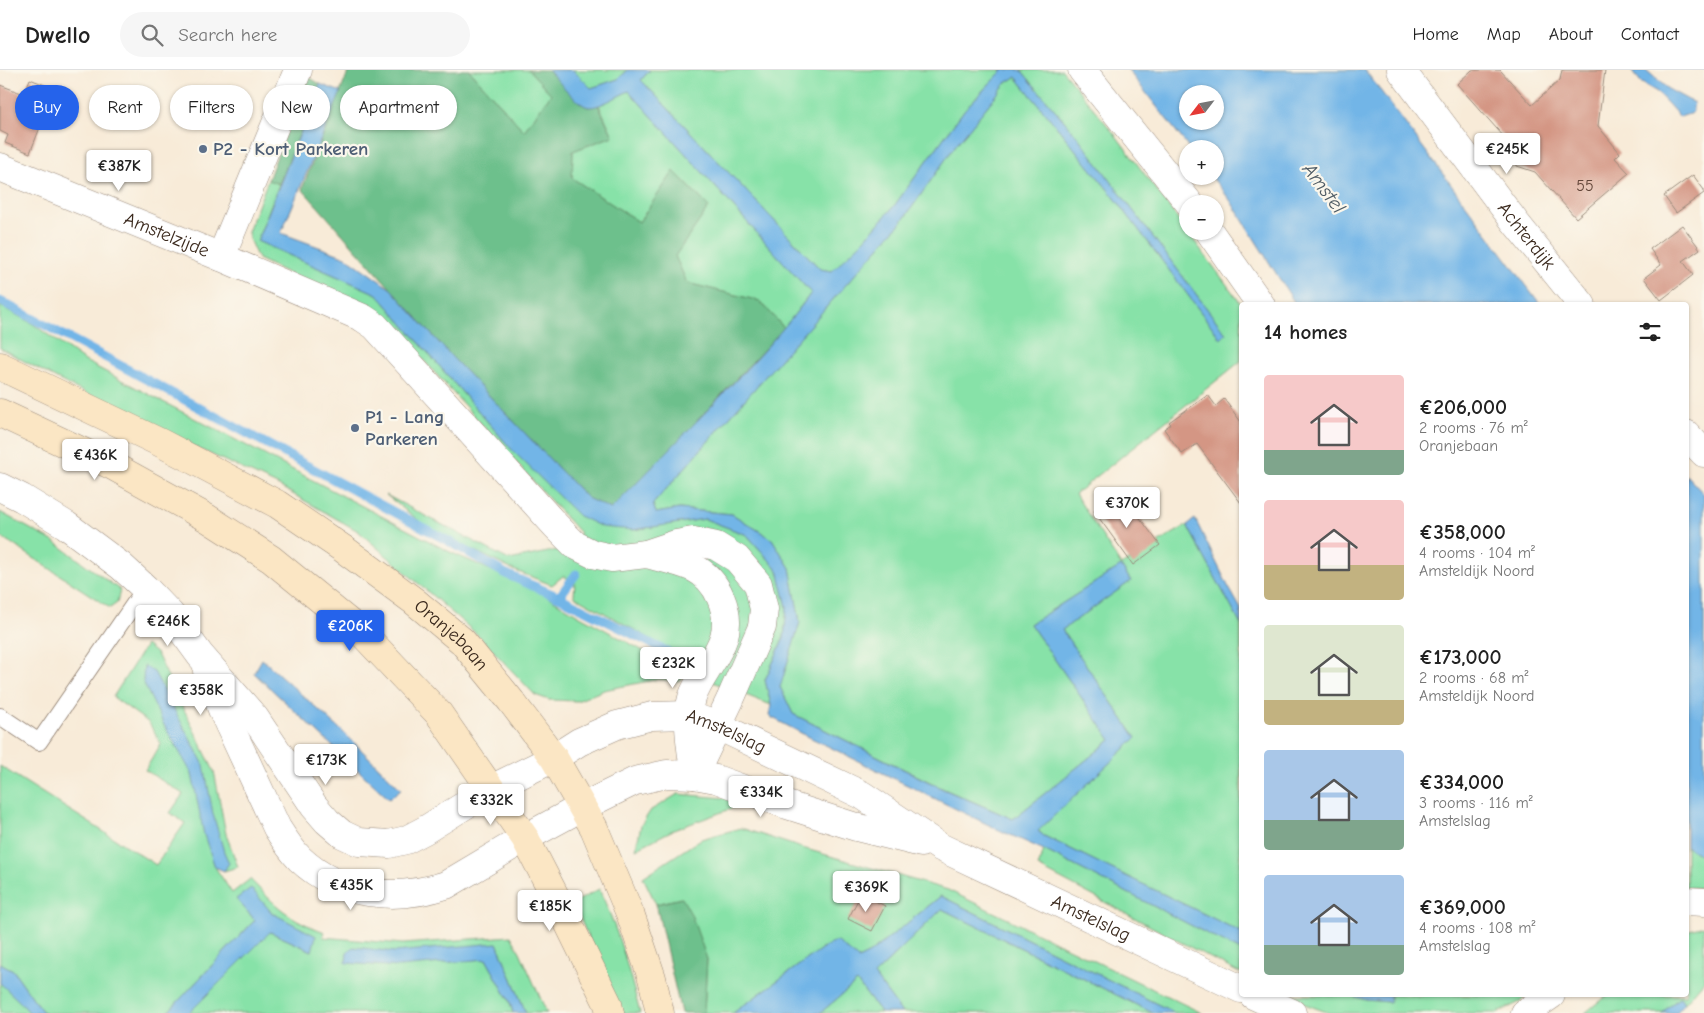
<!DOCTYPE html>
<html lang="en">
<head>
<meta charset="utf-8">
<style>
  :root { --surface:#fff; --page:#f6f6f6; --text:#222; --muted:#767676; --line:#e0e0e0; --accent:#2563eb }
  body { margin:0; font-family:"Comic Neue",sans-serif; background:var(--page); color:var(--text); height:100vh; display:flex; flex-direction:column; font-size:19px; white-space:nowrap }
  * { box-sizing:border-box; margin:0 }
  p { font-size:16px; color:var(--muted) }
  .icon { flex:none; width:28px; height:28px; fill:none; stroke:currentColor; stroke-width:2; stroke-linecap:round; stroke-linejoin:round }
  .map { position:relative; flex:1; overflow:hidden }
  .details { position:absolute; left:1239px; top:232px; width:450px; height:695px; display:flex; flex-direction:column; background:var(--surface); border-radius:5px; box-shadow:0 1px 4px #0004 }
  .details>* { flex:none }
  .guide { position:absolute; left:15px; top:15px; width:475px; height:45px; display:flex; gap:10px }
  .needle { width:32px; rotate:238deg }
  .buttons { position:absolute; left:1179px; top:15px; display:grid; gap:10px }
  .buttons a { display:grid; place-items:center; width:45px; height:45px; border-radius:50%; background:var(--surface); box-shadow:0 1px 4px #0004; font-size:25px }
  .price { position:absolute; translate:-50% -42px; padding:0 11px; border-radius:5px; background:#fff; color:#222; font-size:16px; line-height:32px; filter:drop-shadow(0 1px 2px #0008) }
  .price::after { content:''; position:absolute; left:50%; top:30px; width:15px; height:11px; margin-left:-8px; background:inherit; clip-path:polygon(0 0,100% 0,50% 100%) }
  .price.on { background:var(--accent); color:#fff }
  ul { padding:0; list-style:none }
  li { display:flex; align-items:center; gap:15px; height:125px; padding:0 25px }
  li span { display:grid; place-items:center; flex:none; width:140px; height:100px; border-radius:5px; color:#555 }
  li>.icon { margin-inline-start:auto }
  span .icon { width:60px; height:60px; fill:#fffc; stroke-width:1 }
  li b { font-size:21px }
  h2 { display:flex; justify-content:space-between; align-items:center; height:60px; padding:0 25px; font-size:21px }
  .chip { padding:0 18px; border-radius:22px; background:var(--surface); box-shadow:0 1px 4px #0004; font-size:18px; line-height:45px }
  .chip.on { background:var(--accent); color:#fff }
  header { display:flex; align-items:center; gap:30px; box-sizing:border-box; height:70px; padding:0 25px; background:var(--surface); border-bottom:1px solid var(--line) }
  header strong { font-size:24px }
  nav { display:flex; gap:28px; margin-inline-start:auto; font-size:18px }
  .search { width:350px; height:45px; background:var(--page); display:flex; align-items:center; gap:12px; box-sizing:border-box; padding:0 18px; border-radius:28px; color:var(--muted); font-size:19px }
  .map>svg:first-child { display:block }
</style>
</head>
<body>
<header>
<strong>Dwello</strong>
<div class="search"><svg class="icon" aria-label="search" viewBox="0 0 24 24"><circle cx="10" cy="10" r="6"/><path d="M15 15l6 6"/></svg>Search here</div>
<nav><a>Home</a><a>Map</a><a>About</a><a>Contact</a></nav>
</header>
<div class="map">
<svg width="1704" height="943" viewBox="0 0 1704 943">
  <rect width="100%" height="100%" fill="#fbf7ec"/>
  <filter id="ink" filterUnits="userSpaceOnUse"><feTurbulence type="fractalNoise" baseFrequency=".02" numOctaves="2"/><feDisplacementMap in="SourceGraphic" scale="10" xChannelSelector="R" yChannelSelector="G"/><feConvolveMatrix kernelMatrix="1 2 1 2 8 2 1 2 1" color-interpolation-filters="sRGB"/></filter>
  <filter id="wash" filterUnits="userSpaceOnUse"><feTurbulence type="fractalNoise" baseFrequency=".0096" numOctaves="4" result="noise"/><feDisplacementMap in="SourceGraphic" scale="20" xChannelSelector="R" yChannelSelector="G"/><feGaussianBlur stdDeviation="1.12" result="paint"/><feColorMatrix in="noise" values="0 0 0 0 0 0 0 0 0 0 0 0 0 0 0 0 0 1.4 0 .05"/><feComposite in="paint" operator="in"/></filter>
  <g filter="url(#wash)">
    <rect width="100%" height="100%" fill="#f8ebd8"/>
    <!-- green -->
    <g fill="#87e2a8" stroke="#618663">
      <path d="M469,0H529L551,24L524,61Z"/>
      <path d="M573,0H628L618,9L591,18Z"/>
      <path d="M650,0H1003L965,39L894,136L865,169L833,201L820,199L641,10Z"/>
      <path d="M1021,0H1062L1117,67L1242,235L1241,291L1075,424L1121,495L1187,455L1241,555V862L1044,766L1038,760L1136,668L1062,560L1131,511L1121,496L1030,554L1111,670L1013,749L944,719L793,644L780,617L800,552L790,498L772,469L732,444L679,439L656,443L653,434L903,150L955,76L1006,13L1016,7L1114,127L1221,269L1226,264L1077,66Z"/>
      <path d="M629,21L811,223L784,258L760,231L687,213L675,186L709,137L674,101L639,152L572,108L573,81L613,66L599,35Z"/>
      <path d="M268,110L279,114L257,171L377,224L512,380L633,460L705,449L747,465L778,500L787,537L784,567L765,610L771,635L710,611L694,598L679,611L659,609L604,620L577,631L549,630L535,625L480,567L358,461L277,415L182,371L57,309L0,278V236L33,254L83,290L450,482L540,522L580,546L667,594L674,582L574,526L575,512L563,506L552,515L511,499L427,457L386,425L509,490L562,479L580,463L388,251L258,189L249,169L248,162Z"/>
      <path d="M0,442L56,473L120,520L117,533L110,538L0,466Z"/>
      <path d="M146,575L157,584L214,701L226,764L238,797L224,801C223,764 208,736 192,704L215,797L232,823L250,809C276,836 288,849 325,862L323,867L403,874L511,866L520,882L547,943H526L497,873L486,889L510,932L513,943H185L270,862L312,881L237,830L255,850L167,943H46L42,941L13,900L0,893V696L156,795L185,753L170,743L183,724L145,700L161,674L149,653L113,627Z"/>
      <path d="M678,724L736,729L733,738L671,761L636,779L641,755L651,740Z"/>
      <path d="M741,758L799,777L948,820L1202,943H1175L941,826L870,883L858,889L824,877L733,943H704L707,889L681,828L656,834L643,807L701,769Z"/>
      <path d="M1686,776L1704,788V818L1686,817Z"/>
      <path d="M1044,780L1241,881V904L1038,797Z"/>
      <path d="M599,819C618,858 629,901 640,943H619L574,833Z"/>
      <path d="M942,839L1153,943H902L874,905Z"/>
      <path d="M1704,856V911L1685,933L1680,927L1662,943H1585L1607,925H1686V861Z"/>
      <path d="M0,901L39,943H0Z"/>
      <path d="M857,912L881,943H820Z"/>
      <path d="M1284,925H1349L1366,930L1389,932L1390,925H1416L1417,927L1426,925H1527L1520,932L1497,943H1329L1299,932Z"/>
    </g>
    <!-- forest -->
    <g fill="#6dc08c" stroke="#547555">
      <path d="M349,0H469L524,61L551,24L529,0H548L580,33L588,37L598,35L613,66L573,81L572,108L639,152L674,101L709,137L675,186L687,213L760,231L784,258L666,384L611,439L587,428L451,286L302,119Z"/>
      <path d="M307,6L320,14L279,114L268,110Z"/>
      <path d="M682,828L691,844L707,889L704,943H681L656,834Z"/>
    </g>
    <!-- water -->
    <g fill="#72b5e7" stroke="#567082" fill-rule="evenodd">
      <path d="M548,0H573L591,18L618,9L628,0H650L641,10L820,199L832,201L865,169L894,136L965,39L1003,0H1021L1077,66L1226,264L1221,269L1114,127L1016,7L1006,13L955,76L903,150L653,434L656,443L679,439L732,444L772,469L790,498L800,552L780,617L793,644L943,719L1013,749L1111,670L1030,554L1121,496L1131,511L1062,560L1136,668L1038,761L1044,766L1241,862V881L1044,780L997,759L803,664L769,646L771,635L765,610L784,568L787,537L778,500L747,465L705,449L633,460L602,457L579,446L513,381L377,224L257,171L320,14L341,22L281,163L346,187L391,219L451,286L587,428L611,439C649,401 686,362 723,324C754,291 785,259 811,223L629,21C619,25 599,38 589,37C578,36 556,8 548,0Z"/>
      <path d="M1128,0H1365L1541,235H1296L1230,130L1211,106H1215V79H1190ZM1188,24H1215V51H1188Z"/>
      <path d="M1632,0H1646L1668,19L1694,33L1692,43L1680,47L1657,22L1640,12Z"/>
      <path d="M1686,405L1704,424V788L1686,776Z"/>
      <path d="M1195,449L1228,516L1241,539V555L1187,455Z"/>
      <path d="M262,589L341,660L401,719L389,729L254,603Z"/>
      <path d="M144,596L154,602L204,695L213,744L224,782L229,793L224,801L215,797L204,765L192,704L164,655L143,612Z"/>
      <path d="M251,818L272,843L316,866L312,881L270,862L189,943H167L255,850L236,829Z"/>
      <path d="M941,826L1175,943H1153L942,839L874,905L902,943H881L857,912L820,943H733L824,877L837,871L858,889L870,883Z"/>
      <path d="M497,873L526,943H513L510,932L486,889L399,897L346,893L347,882L354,877L395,882Z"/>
      <path d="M0,893L13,900L42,941L46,943H30L20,932L0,913Z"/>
      <path d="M1349,925H1390V932L1366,930Z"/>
      <path d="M1680,927L1685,933L1676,943H1662Z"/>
    </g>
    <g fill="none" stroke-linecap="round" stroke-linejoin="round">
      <!-- stream -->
      <g stroke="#72b5e7" stroke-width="9">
        <path d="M0,231L452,473L506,504L559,527L670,583"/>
        <path d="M559,527L576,504"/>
      </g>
    </g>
    <g id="blocks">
      <!-- building -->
      <g fill="#d49684">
        <path d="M1472,0H1500L1532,35L1560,10L1562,0H1605L1598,56L1620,83L1615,88L1629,103L1576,148L1535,102L1517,96L1513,77L1457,14Z"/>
        <path d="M30,9L55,19L30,83L5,73L8,65L0,61V15L24,24Z"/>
        <path d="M1693,105L1704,120V123L1676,143L1664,126Z"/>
        <path d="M1682,155L1700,179L1683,191L1693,205L1661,230L1644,208L1661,195L1650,179Z"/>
        <path d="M1208,325L1216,336L1224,329L1241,352V433L1197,374L1182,384L1164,359L1171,354L1169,352Z"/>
        <path d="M1120,423L1136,445L1137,444L1160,475L1133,495L1094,441Z"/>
        <path d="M861,824L885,836L872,861L848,849Z"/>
      </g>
    </g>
  </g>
  <g filter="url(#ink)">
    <use href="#blocks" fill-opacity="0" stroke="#9a8a7b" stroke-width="1"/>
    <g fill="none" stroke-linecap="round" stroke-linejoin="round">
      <defs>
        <path id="service" d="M0,646L39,672L145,518"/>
        <g id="minor">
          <path d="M1082,0L1190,134"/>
          <path id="s1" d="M1401,0L1515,152L1582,235"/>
          <path id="s2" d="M0,97L221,187L363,248L375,256L556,456L575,475L593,484L612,488L646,484L676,474L693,471L716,476L737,489L758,514L764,539L762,557L730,630L694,705"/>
          <path d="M1209,161L1261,235"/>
          <path d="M221,187L298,0"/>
          <path d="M1686,364L1704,383"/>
          <path d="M646,484C662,488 679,491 694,498C718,510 731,542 724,567C717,589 699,607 692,628C685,653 692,679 694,704"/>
        </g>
        <g id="tertiary">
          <path id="s3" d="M0,417L22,428L66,455L121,496L145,518L170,544L200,585L255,648L314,736L327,751L342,764L359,772L389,774L406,770L425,760L491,719L554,688L579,672L617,655L652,646L688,645L718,656L862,725L940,777L1241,919"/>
          <path d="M207,601L223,642L277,758C284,769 291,780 300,789C340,827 396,831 446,815L525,768L582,737L635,711L667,704L694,705L716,709L787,735L856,757L921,773"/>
          <path d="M1686,831L1704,832"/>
          <path d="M1253,925L1292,943"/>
          <path d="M1525,943L1551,925"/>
        </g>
        <g id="secondary">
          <path id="s4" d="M0,296L161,373L277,434L342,478L414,531L462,571L511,631L554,688L594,758L631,846L652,908L660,943"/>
          <path d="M0,343L111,395L207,448L271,489L362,563L439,644L525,768L556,828L608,934L610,943"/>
        </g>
      </defs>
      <!-- service casing -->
      <use href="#service" stroke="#9a8a7b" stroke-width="18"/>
      <!-- minor casing -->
      <use href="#minor" stroke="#9a8a7b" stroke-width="29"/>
      <!-- tertiary casing -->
      <use href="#tertiary" stroke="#9a8a7b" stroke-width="29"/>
      <!-- secondary casing -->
      <use href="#secondary" stroke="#9a8a7b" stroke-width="29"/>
      <!-- service -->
      <use href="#service" stroke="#fff" stroke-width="16"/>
      <!-- minor -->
      <use href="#minor" stroke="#fff" stroke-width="28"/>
      <!-- tertiary -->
      <use href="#tertiary" stroke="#fff" stroke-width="28"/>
      <!-- secondary -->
      <use href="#secondary" stroke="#fbe6c4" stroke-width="28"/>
    </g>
  </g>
  <!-- markers -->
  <g fill="#5c6f8a" stroke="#fbf7ec" stroke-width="2">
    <circle cx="203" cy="79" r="5"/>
    <circle cx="355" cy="358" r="5"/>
  </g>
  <g text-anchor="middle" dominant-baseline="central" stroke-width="4.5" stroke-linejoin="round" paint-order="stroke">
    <!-- number labels -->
    <g font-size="16" fill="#614538">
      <text x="1585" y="116">55</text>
    </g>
    <!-- service labels -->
    <g font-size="19" font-weight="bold" fill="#4e5e75" stroke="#fbf7ec" text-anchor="start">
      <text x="213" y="79">P2 - Kort Parkeren</text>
      <text x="365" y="347">P1 - Lang<tspan x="365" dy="22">Parkeren</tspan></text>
    </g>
    <!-- street labels -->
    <g font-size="19" fill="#3b2a1e" stroke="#fbf7ec">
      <text stroke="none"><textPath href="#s2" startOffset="180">Amstelzijde</textPath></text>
      <text stroke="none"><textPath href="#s1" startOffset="208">Achterdijk</textPath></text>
      <text stroke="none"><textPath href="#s4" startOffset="528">Oranjebaan</textPath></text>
      <text stroke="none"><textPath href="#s3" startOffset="914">Amstelslag</textPath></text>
      <text stroke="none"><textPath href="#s3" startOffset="1325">Amstelslag</textPath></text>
    </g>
    <!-- water labels -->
    <g font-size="20" font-style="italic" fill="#4e5b64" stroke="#fbf7ec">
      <text transform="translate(1324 118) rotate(53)">Amstel</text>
    </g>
  </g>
</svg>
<div class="buttons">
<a><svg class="needle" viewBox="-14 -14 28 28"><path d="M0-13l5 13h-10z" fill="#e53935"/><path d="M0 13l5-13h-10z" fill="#767676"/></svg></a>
<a>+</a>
<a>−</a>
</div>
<b class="price" style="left:1507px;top:105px">€245K</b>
<b class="price" style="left:119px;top:122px">€387K</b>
<b class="price" style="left:95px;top:411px">€436K</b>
<b class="price" style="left:1127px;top:459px">€370K</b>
<b class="price" style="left:168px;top:577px">€246K</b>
<b class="price on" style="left:350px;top:582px">€206K</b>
<b class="price" style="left:673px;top:619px">€232K</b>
<b class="price" style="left:201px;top:646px">€358K</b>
<b class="price" style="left:326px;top:716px">€173K</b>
<b class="price" style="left:761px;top:748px">€334K</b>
<b class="price" style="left:491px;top:756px">€332K</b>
<b class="price" style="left:351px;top:841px">€435K</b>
<b class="price" style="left:866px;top:843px">€369K</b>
<b class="price" style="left:550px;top:862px">€185K</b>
<div class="guide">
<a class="chip on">Buy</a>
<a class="chip">Rent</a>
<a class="chip">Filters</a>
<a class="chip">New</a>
<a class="chip">Apartment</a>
</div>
<section class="details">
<h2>14 homes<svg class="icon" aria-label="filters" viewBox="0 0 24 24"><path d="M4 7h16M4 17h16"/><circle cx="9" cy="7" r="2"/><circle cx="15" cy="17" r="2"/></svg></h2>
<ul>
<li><span style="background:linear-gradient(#f6c9c9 75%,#7fa58c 0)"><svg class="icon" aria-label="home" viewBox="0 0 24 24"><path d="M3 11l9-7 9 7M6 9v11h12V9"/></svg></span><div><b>€206,000</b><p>2 rooms · 76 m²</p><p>Oranjebaan</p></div></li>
<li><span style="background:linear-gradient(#f6c9c9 65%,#c2b280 0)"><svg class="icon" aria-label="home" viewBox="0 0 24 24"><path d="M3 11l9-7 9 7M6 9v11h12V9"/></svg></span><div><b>€358,000</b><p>4 rooms · 104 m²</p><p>Amsteldijk Noord</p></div></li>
<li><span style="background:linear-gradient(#dfe7d0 75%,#c2b280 0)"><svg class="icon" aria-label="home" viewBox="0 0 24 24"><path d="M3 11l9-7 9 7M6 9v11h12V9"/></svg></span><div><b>€173,000</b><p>2 rooms · 68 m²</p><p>Amsteldijk Noord</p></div></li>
<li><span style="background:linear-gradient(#a9c7e8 70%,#7fa58c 0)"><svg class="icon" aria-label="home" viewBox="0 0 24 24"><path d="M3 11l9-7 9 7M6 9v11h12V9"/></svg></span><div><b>€334,000</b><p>3 rooms · 116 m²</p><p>Amstelslag</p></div></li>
<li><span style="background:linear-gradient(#a9c7e8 70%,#7fa58c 0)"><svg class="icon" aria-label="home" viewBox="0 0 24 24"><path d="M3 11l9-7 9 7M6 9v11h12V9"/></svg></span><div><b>€369,000</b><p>4 rooms · 108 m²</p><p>Amstelslag</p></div></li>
</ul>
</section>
</div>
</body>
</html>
